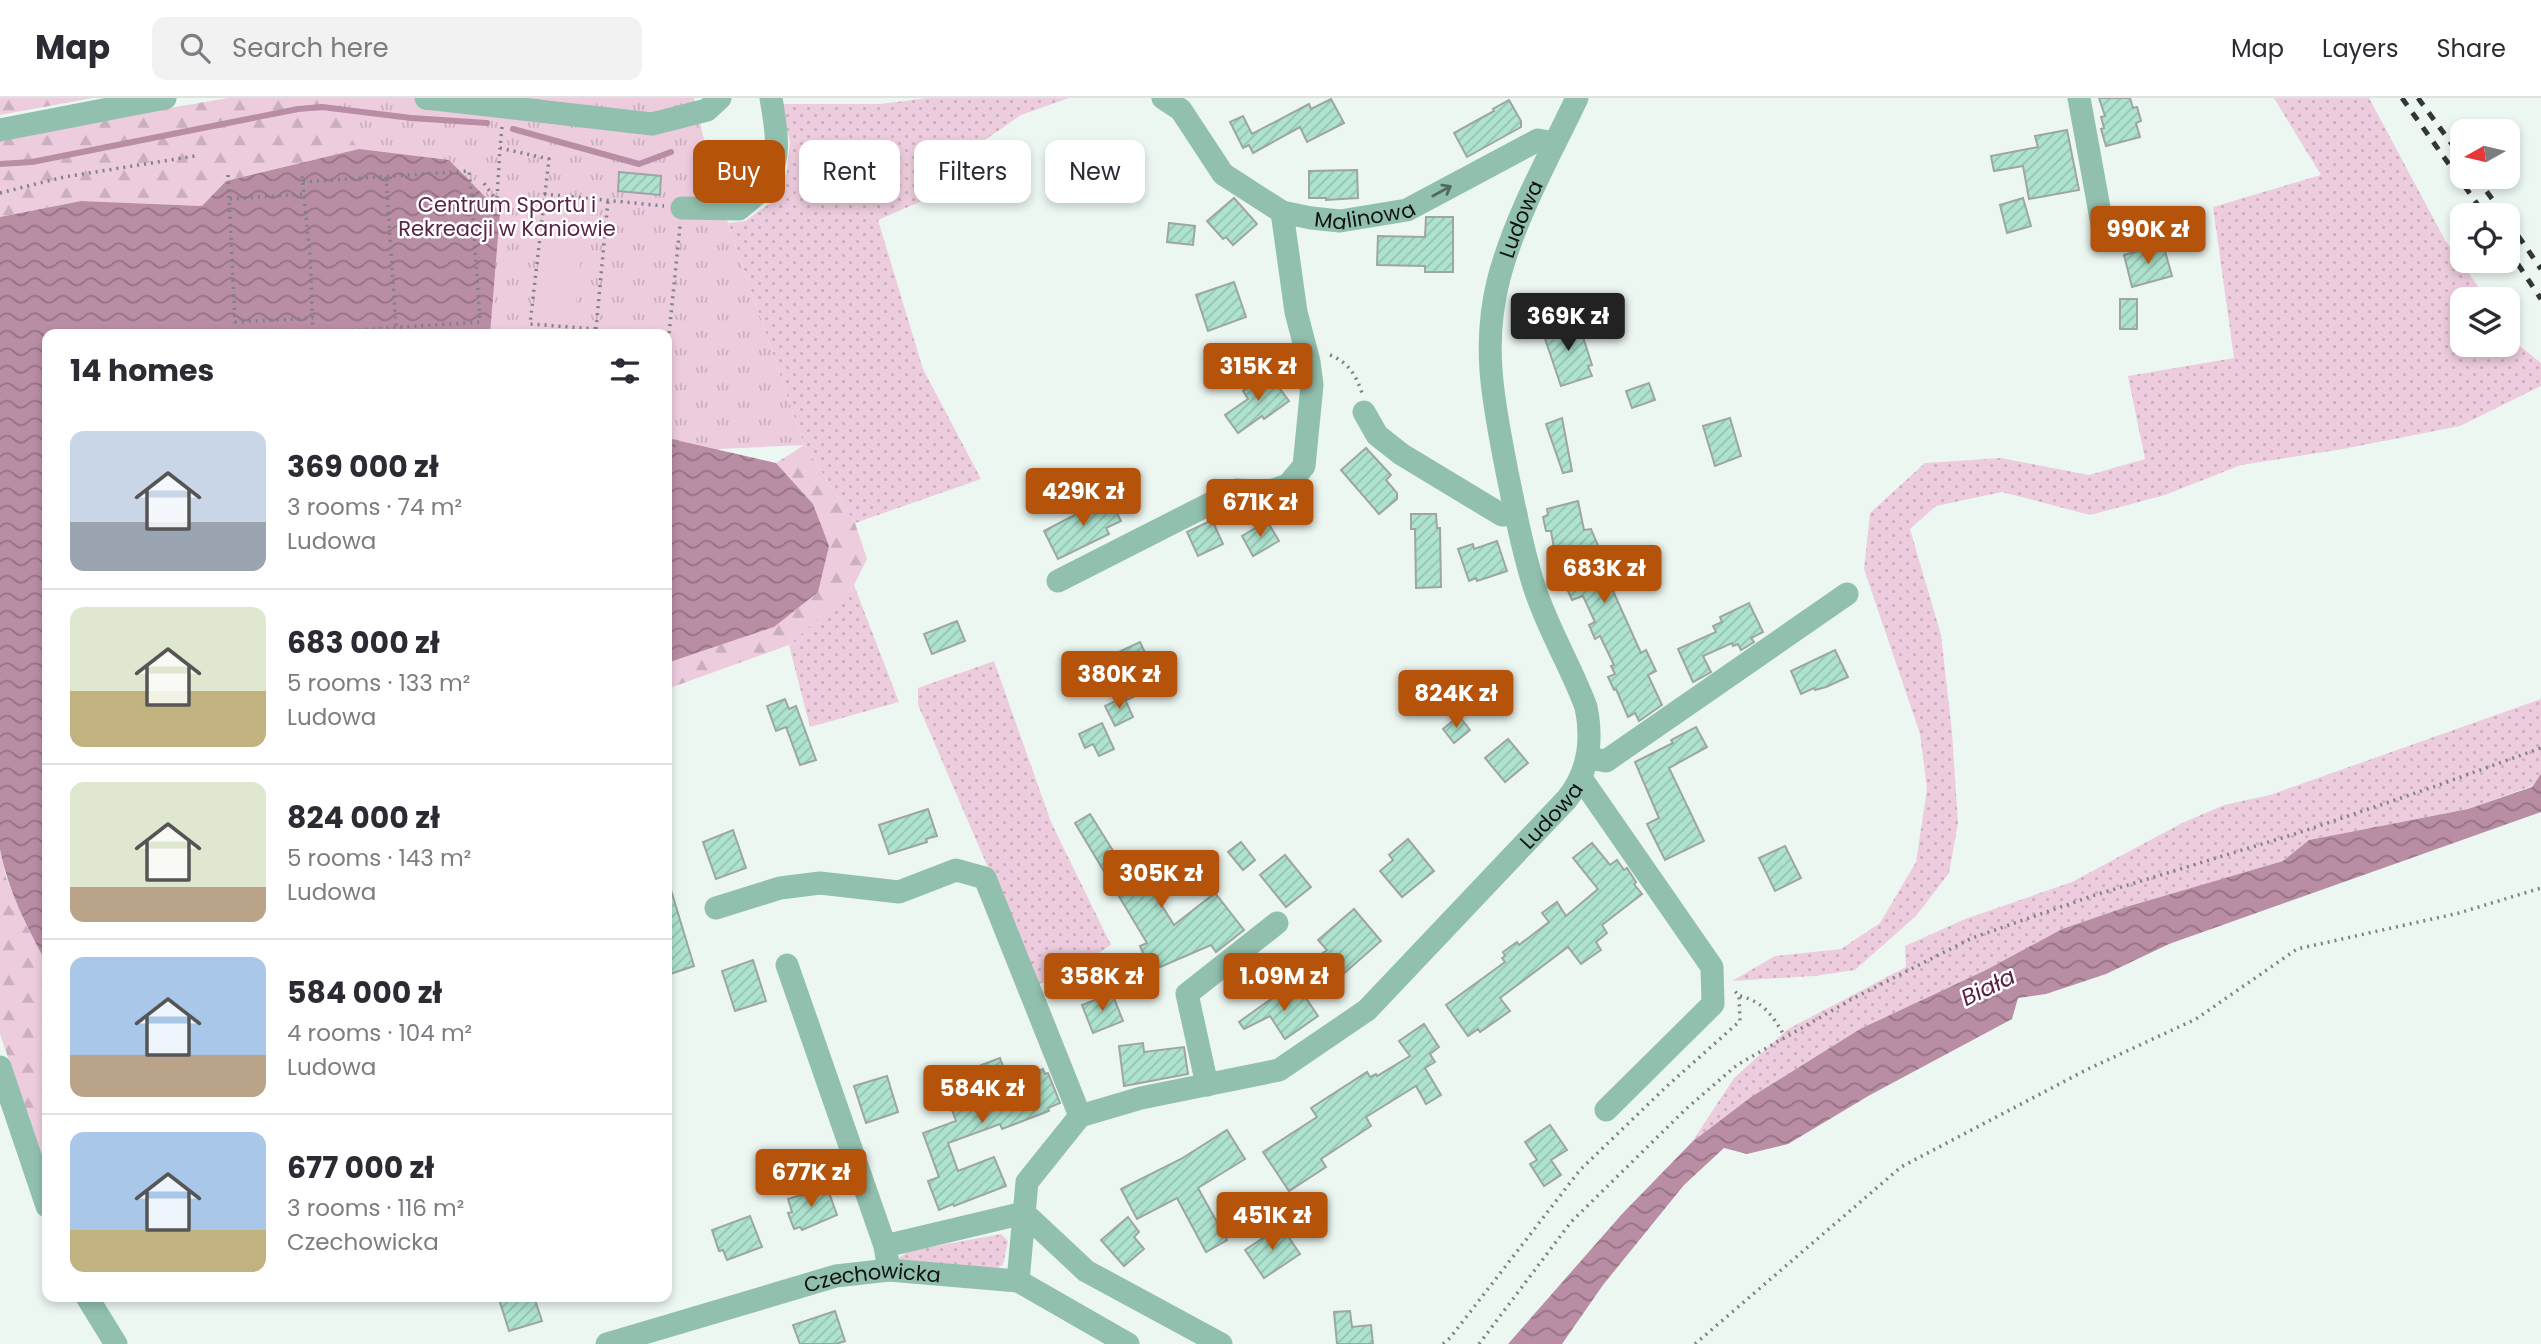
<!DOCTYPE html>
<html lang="en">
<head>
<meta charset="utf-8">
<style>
  :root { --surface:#fff; --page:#f2f2f3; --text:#2b2b33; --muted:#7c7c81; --line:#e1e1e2; --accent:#b45309 }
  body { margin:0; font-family:Poppins,sans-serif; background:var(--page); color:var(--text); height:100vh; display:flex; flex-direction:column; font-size:26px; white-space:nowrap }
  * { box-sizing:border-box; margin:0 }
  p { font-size:23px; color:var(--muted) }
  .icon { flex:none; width:38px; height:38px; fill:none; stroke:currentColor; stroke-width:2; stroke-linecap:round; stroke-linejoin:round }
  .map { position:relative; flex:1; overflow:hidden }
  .panel { position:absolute; left:42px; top:231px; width:630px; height:973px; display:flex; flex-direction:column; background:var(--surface); border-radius:14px; box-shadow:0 4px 10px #0003 }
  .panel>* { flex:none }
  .hud { position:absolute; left:693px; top:42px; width:665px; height:63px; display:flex; gap:14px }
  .needle { width:46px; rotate:262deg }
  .buttons { position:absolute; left:2450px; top:21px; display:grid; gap:14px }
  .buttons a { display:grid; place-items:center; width:70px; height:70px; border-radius:14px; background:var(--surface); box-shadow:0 4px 10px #0003; font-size:35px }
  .price { position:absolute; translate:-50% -60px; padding:0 16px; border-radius:7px; background:var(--accent); color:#fff; font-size:23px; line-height:46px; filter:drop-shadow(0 2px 4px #0008) }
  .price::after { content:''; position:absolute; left:50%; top:42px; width:21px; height:16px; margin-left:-10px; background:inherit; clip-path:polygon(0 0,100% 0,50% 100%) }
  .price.active { background:#222; color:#fff }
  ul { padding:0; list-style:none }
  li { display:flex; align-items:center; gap:21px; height:175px; padding:0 28px }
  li+li { border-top:2px solid var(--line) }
  li span { display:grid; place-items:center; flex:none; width:196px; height:140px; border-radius:14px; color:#555 }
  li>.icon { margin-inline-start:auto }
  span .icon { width:84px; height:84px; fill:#fffc; stroke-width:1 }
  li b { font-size:30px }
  h2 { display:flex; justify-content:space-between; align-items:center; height:84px; padding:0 28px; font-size:30px }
  .pill { padding:0 24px; border-radius:14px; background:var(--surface); box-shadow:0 4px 10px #0003; font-size:24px; line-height:63px }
  .pill.active { background:var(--accent); color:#fff }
  header { display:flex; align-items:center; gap:42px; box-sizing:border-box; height:98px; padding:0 35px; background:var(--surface); border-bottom:2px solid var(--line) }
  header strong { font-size:33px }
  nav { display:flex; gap:38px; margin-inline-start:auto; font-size:24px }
  .search { width:490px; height:63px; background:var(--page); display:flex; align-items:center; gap:18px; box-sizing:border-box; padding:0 24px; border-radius:14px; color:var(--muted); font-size:26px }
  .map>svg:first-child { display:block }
</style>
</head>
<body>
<header>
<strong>Map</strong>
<div class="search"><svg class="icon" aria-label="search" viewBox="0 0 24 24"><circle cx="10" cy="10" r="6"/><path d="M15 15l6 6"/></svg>Search here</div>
<nav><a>Map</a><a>Layers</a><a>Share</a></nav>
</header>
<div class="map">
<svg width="2541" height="1246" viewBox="0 0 2541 1246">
  <defs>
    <pattern id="grass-dots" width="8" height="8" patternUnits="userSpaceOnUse" patternTransform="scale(1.75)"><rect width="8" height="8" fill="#edcddd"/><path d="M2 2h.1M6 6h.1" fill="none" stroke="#caafbd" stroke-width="1.8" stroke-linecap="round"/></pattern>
    <pattern id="forest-firs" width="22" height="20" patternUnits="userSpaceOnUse" patternTransform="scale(1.75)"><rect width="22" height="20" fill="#edcddd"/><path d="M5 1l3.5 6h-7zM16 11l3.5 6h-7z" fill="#caafbd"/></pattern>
    <pattern id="park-tufts" width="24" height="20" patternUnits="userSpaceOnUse" patternTransform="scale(1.75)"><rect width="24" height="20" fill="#edcddd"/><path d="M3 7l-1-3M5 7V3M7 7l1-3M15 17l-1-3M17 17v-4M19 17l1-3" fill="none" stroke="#caafbd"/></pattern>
    <pattern id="water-waves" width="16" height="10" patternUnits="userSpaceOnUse" patternTransform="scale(1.75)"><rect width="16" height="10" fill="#b98da4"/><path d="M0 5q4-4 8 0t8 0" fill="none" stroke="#957284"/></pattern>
    <pattern id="building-hatch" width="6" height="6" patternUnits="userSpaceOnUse" patternTransform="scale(1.75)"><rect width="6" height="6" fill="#aee3cf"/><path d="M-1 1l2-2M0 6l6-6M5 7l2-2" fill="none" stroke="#94c2b1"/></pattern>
  </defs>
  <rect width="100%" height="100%" fill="#ecf7f2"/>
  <!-- grass -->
  <g fill="url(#grass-dots)">
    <path d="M928,0H1069L1021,17L972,51L961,86L878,122L923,271L981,381L855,425L804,347L728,125L745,123L772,104L787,74L790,44L781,6H880Z"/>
    <path d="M2274,0H2369L2445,142L2487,201H2462V247H2508V231L2520,248L2541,265V288L2460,328L2343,351L2241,367L2165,397L2090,417L2002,394L1936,408L1910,431L1941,537L1952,634L1958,725L1949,775L1916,818L1855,872L1814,878L1732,883L1775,858L1841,851L1880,825L1916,764L1927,691L1920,636L1864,471L1870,415L1925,365L2001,360L2089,377L2145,361L2128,278L2234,260L2213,109L2321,77Z"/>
    <path d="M854,487L899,604L810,629L789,547Z"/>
    <path d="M994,563L1051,724L1111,847L1057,882L1038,886L918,607V590Z"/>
    <path d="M2541,601V676L2532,688L2468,711L2309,742L2283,763L2126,809L2062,831L1986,872L1860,931L1751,999L1692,1044L1734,980L1788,931L1906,869L1905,848L1965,821L2072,784L2182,725L2224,707L2270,697Z"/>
    <path d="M1001,1136L1008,1143L1003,1167L990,1174L892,1164L909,1153Z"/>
  </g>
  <!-- forest -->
  <g fill="url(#forest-firs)">
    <path d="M0,0H93L0,17Z"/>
    <path d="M228,0H327L359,51L226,83L202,108L81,103L0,119V39Z"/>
    <path d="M804,347L855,425L867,461L854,487L789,547L667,591V565L774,529L813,406L776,365Z"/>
    <path d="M0,751L6,779L25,825L47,866V1073L0,936Z"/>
  </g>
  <!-- park -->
  <path fill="url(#park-tufts)" d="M327,0H694L715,87L804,347L719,351L667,435V236H222L226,83L358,51Z"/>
  <!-- pitch -->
  <path fill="#edcddd" d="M545,101L586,105L574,226L533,222Z"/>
  <!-- water -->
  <g fill="url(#water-waves)">
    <path d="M359,51L449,62L500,114L490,236H47V866C27,829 8,793 0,751V119L81,103L202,108L226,83Z"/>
    <path d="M667,340L776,365L813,406L829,448L818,494L774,529L667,565Z"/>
    <path d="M2541,676V714L2169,846L2106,876L2046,896L2018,900L2012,921L1870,997L1788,1046L1747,1056L1724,1050L1684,1087L1603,1187L1562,1246H1508L1622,1116L1692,1044L1751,999L1860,931L1986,872L2062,831L2126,809L2283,763L2309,742L2468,711L2532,689Z"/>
  </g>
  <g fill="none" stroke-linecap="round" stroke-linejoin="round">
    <!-- stream -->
    <g stroke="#b98da4" stroke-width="6">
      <path d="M513,31L639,66L671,54"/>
      <path d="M0,66L32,64L298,11L322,9L411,20L487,25"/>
    </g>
  </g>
  <!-- building -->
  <g fill="url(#building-hatch)" stroke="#9da6a3" stroke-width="2">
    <path d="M2099,0H2130L2133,10L2137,9L2141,23L2136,25L2140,39L2106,48L2101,31L2104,30L2101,19L2105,18Z"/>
    <path d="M1331,1L1344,25L1307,44L1300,29L1253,55L1249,47L1243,50L1230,24L1243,18L1252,36L1309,6L1311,11Z"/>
    <path d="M1509,2L1521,23V29L1467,59L1454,35L1494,13L1493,11Z"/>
    <path d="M2067,32L2079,92L2029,101L2023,68L1994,73L1991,58L2038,49L2035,38Z"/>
    <path d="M1357,72L1358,100L1326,102V100H1309V73Z"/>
    <path d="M619,74L661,78L660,97L618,93Z"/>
    <path d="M1234,100L1257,126L1233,147L1226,139L1223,141L1207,123Z"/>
    <path d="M2023,100L2031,128L2007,135L2000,107Z"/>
    <path d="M1426,119H1453V174H1425V168L1377,167L1378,138L1425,139Z"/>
    <path d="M1169,125L1195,128L1193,147L1167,144Z"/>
    <path d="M2163,146L2172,178L2132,189L2124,157Z"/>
    <path d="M1234,184L1246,219L1208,233L1196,197Z"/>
    <rect x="2120" y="201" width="17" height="30"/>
    <path d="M1572,222L1578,237L1582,236L1592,267L1588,268L1592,278L1561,288L1542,232Z"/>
    <path d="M1268,275L1289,303L1264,321L1262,318L1238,335L1225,317L1248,301L1243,293Z"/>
    <path d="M1649,285L1655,302L1632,310L1626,293Z"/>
    <path d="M1562,320L1572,373L1563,375L1546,326Z"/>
    <path d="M1730,320L1741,358L1715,368L1703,328Z"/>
    <path d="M1366,350L1391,377L1386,382L1397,395V401L1379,416L1341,372Z"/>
    <path d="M1109,399L1121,423L1106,430L1109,436L1058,461L1044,433Z"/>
    <path d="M1578,403L1584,432L1591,431L1610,476L1642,461L1649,477L1613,493L1641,555L1646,552L1656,573L1648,577L1662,607L1639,623L1635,615L1628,619L1616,591L1614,592L1608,579L1615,576L1611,568L1614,567L1600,538L1595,541L1589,527L1595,524L1583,498L1572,502L1557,468L1551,433H1546L1543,419L1548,417L1547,411Z"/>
    <path d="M1411,416H1436L1437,430H1440L1441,489L1416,490L1415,431H1411Z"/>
    <path d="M1212,422L1223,446L1198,458L1187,434Z"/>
    <path d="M1267,423L1279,443L1253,458L1242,438Z"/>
    <path d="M1497,443L1507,473L1477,483L1476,480L1469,483L1458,451L1473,446L1474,451Z"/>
    <path d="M1749,505L1763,534L1751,540L1754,544L1741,552L1738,546L1733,548L1732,545L1703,558L1711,574L1693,584L1678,551L1716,534L1713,528L1722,524L1720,519Z"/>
    <path d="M957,523L965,543L932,556L924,536Z"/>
    <path d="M1140,544L1160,586L1127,602L1119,584L1122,582L1110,558Z"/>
    <path d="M1835,552L1848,579L1826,589L1815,592L1814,590L1801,596L1791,573Z"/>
    <path d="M1124,599L1133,619L1115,628L1105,608Z"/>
    <path d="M785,601L789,611L796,608L816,662L800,667L786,629L776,633L767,608Z"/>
    <path d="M1459,618L1470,632L1454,645L1443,631Z"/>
    <path d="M1102,625L1114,651L1099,658L1093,646L1085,650L1079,636Z"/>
    <path d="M1696,629L1707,649L1669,670L1704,743L1665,762L1647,726L1659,720L1635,664L1673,645L1671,642Z"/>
    <path d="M1508,641L1528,665L1505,684L1485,660Z"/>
    <path d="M928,711L937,738L926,741L927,744L889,756L879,727Z"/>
    <path d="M1090,716L1132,783L1143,777L1174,827L1215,795L1244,832L1216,854L1211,847L1151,873L1140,848L1147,845L1075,725Z"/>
    <path d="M733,732L746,770L716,781L703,744Z"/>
    <path d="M1408,741L1434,773L1402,799L1380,773L1393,762L1389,757Z"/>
    <path d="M1241,744L1255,762L1243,772L1228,754Z"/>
    <path d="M1592,745L1610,767L1617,762L1624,772L1627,770L1636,784L1634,786L1642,796L1602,827L1607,835L1596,844L1601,852L1581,866L1568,849L1500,900L1510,913L1480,934L1478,931L1468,938L1446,907L1505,864L1502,860L1505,858L1503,854L1517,844L1519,847L1549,824L1542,815L1557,804L1566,818L1598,791L1573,760Z"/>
    <path d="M1785,748L1801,780L1775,793L1759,760Z"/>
    <path d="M1285,757L1311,789L1286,809L1260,777Z"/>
    <path d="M671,792L694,868L667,877V793Z"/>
    <path d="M1354,811L1381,843L1342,877L1323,855L1327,852L1318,842Z"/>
    <path d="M753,862L766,903L735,913L722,873Z"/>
    <path d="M1298,888L1318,918L1285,941L1270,918L1244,931L1239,924L1282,893L1285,897Z"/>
    <path d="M1112,895L1123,923L1093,935L1082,907Z"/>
    <path d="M1424,926L1439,949L1430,956L1435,964L1425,970L1441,997L1426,1006L1416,988L1366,1019L1371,1028L1321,1061L1326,1069L1289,1093L1263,1054L1317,1019L1311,1010L1367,974L1370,979L1376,976L1377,978L1410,958L1399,943Z"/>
    <path d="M1143,945L1144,954L1184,949L1188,976L1124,988L1119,948Z"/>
    <path d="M1000,960L1009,984L1043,971L1045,976L1048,975L1060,1005L1048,1010L1049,1013L1002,1031L1000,1026L948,1045L958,1073L994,1059L1006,1088L954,1108L953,1106L939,1112L928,1083L939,1079L923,1035L956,1023L941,982Z"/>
    <path d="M887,978L898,1014L866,1025L854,988Z"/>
    <path d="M1550,1027L1567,1052L1551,1062L1561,1077L1544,1088L1530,1066L1537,1062L1525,1044Z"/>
    <path d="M1227,1032L1245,1061L1198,1090L1227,1142L1206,1154L1177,1100L1137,1121L1121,1091L1181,1061Z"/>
    <path d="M827,1089L837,1117L802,1132L800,1129L794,1131L788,1115L792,1114L788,1101Z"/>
    <path d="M750,1118L762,1149L727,1162L723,1152L719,1153L712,1132Z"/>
    <path d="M1128,1119L1139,1134L1134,1139L1144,1151L1124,1168L1101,1142Z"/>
    <path d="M1281,1128L1300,1156L1264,1180L1245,1152Z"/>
    <path d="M507,1199H534L542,1223L509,1233L499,1201Z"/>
    <path d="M835,1213L845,1243L836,1246H800L793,1227Z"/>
    <path d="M1350,1213L1352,1229L1371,1227L1373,1246H1337L1334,1214Z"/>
  </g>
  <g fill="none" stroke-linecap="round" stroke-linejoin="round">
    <!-- path -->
    <g stroke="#7d8481" stroke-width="3.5" stroke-dasharray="2 5" stroke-linecap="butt">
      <path d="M502,29L500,50L549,61L530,226L596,231L606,236"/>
      <path d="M228,77L235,224L313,220"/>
      <path d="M302,78L310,158L313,235L480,224L472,104L497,103L483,84"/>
      <path d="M386,79L396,229"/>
      <path d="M303,84L469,73L472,104"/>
      <path d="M0,95L64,79L195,58"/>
      <path d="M544,96L664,108"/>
      <path d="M497,100L500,50"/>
      <path d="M230,101L304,96"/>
      <path d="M596,231L608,102"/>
      <path d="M667,256L680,128"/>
      <path d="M1330,257C1348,264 1356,277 1362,295"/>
      <path d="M667,361L677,342"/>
      <path d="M1740,898C1764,904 1773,918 1785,939"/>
      <path d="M1443,1246L1450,1240L1580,1072L1666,989L1740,923L1739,898L1733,891"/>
      <path d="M1479,1246L1571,1124L1687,1010L1737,967L1854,900L1972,840L2092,798L2298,735L2436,688L2541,650"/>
      <path d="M1695,1246L1901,1069L2086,972L2196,921L2297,851L2459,815L2541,790"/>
    </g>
    <!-- minor -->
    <g stroke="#92c0af" stroke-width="23">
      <path d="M426,0L652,26L707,12L720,0"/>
      <path id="s1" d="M1163,0L1181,12L1223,76L1282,114L1311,120L1340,123L1407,112L1538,42L1555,45"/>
      <path d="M2079,0L2104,137"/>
      <path d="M0,32L165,0"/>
      <path d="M682,110L739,111C747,104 758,97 764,88C783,61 776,30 771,0"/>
      <path d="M1364,314L1377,337L1401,356L1502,417L1516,416"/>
      <path d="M1058,483L1237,392L1267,394L1288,387L1304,368L1312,287L1309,264L1296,214L1282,114"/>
      <path d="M1587,660L1606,663L1847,496"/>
      <path d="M1581,680L1712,869L1713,906L1606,1012"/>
      <path d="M716,810L780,790L820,785L899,794L956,772L985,780L1080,1018"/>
      <path d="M787,867L885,1148"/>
      <path d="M0,969L47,1108"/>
      <path d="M1207,987L1187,896L1277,825"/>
      <path d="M889,1172L885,1148L1024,1115L1086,1173L1221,1246"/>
      <path id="s2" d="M1018,1183L1027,1084L1080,1018L1141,1000L1279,972L1367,912L1567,701C1589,674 1593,643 1586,609C1571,568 1547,530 1534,488C1522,451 1515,412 1507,374C1494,306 1481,249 1499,180C1515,119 1550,57 1577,0"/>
      <path d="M87,1199L116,1246"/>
      <path id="s3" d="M607,1246L836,1178L889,1172L1018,1183L1128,1246"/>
    </g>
    <!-- rail -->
    <g stroke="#323736" stroke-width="5" stroke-dasharray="9 9" stroke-linecap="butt">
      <path d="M2402,0L2485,117"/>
      <path d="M2418,0L2462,60"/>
      <path d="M2476,79L2504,117"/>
      <path d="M2508,123L2541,171"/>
      <path d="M2508,151L2541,201"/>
    </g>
  </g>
  <!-- one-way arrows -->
  <defs><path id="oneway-shaft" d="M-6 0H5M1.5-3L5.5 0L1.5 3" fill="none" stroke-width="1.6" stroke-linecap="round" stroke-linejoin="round" transform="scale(1.75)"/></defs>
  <use stroke="#506a60" href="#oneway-shaft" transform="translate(1442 93) rotate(-29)"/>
  <g text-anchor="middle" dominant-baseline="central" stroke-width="5" stroke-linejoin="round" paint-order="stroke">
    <!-- park labels -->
    <g font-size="21" fill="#5b2445" stroke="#fff">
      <text x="507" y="106">Centrum Sportu i<tspan x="507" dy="24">Rekreacji w Kaniowie</tspan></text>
    </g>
    <!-- street labels -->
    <g font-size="21" fill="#0f1312" stroke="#fff">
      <text stroke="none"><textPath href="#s1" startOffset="252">Malinowa</textPath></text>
      <text stroke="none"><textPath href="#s2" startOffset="1391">Ludowa</textPath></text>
      <text stroke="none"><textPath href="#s2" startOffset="763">Ludowa</textPath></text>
      <text stroke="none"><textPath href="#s3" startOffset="275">Czechowicka</textPath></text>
    </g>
    <!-- water labels -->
    <g font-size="23" font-style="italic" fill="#582142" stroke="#fff">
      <text transform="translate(1988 889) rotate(-26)">Biała</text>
    </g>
  </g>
</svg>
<div class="buttons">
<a><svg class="needle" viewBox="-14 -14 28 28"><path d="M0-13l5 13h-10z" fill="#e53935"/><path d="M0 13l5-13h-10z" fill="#7c7c81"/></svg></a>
<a><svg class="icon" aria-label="locate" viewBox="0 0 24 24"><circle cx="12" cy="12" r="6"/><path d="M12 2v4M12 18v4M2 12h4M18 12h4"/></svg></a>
<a><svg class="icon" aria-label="layers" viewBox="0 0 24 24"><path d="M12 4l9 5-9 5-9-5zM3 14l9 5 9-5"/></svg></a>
</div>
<b class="price" style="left:2148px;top:168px">990K zł</b>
<b class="price active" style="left:1568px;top:255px">369K zł</b>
<b class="price" style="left:1258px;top:305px">315K zł</b>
<b class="price" style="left:1083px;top:430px">429K zł</b>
<b class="price" style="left:1260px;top:441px">671K zł</b>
<b class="price" style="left:1604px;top:507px">683K zł</b>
<b class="price" style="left:1119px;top:613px">380K zł</b>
<b class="price" style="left:1456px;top:632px">824K zł</b>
<b class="price" style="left:1161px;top:812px">305K zł</b>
<b class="price" style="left:1102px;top:915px">358K zł</b>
<b class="price" style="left:1284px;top:915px">1.09M zł</b>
<b class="price" style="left:982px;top:1027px">584K zł</b>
<b class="price" style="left:811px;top:1111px">677K zł</b>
<b class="price" style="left:1272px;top:1154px">451K zł</b>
<div class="hud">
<a class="pill active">Buy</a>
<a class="pill">Rent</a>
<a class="pill">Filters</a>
<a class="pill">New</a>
</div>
<section class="panel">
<h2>14 homes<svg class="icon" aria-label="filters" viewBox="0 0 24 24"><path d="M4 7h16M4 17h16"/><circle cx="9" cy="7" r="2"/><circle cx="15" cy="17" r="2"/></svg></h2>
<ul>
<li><span style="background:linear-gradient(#c9d6e8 65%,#9aa5b1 0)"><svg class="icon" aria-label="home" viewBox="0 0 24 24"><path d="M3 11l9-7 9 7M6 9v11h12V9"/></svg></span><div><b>369 000 zł</b><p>3 rooms · 74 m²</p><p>Ludowa</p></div></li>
<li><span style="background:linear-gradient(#dfe7d0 60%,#c2b280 0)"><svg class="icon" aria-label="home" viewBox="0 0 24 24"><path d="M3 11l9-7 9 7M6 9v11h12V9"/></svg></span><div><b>683 000 zł</b><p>5 rooms · 133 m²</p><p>Ludowa</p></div></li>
<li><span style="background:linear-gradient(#dfe7d0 75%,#b9a48a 0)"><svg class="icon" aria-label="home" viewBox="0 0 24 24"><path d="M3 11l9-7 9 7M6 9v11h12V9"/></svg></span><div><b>824 000 zł</b><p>5 rooms · 143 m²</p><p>Ludowa</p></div></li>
<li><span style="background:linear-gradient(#a9c7e8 70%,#b9a48a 0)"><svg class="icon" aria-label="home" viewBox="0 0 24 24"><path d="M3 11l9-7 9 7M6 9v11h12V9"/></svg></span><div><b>584 000 zł</b><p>4 rooms · 104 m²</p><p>Ludowa</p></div></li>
<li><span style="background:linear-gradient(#a9c7e8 70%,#c2b280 0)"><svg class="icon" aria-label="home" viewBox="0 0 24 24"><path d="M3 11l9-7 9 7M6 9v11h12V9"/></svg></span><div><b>677 000 zł</b><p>3 rooms · 116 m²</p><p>Czechowicka</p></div></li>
</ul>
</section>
</div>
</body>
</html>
